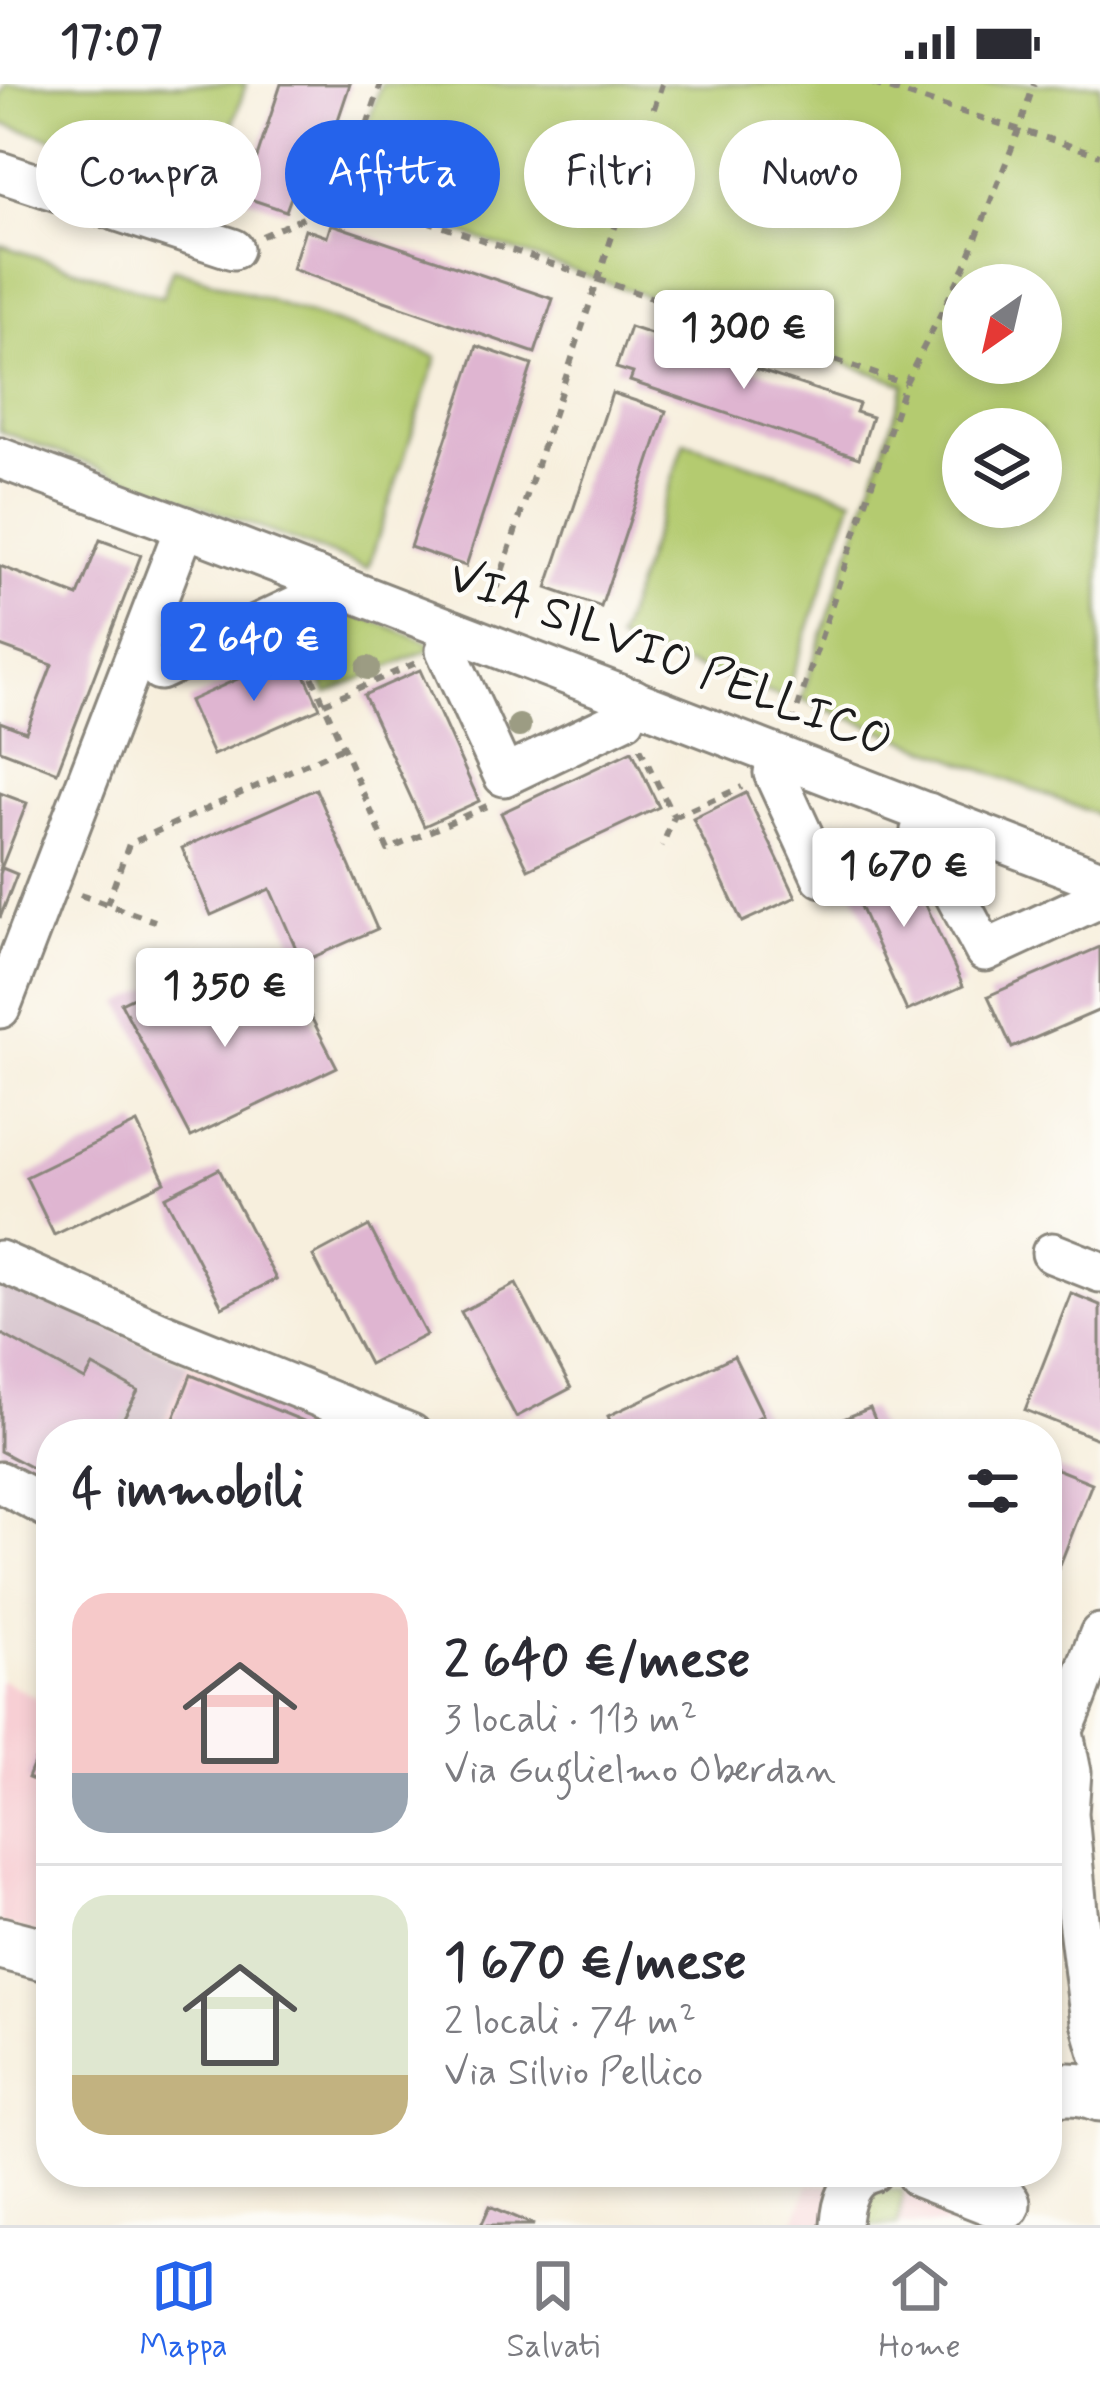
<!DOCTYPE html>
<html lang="it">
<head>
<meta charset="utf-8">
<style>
  :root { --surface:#fff; --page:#f7f7f7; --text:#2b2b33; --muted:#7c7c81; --line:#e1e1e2; --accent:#2563eb }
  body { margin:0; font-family:Mynerve,sans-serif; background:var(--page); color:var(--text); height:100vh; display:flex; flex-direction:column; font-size:45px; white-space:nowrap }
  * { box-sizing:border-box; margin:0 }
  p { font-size:39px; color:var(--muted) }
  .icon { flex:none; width:66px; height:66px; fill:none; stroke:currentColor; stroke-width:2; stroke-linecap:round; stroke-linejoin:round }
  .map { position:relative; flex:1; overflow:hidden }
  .drawer { position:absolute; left:36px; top:1335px; width:1026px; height:768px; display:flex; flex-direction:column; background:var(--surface); border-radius:48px; box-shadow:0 6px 18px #0003 }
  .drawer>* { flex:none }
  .guide { position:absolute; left:36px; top:36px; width:1029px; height:108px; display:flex; gap:24px }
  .needle { width:78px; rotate:214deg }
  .fabs { position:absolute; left:942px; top:180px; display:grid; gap:24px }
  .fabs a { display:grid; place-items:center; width:120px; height:120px; border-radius:50%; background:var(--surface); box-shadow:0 6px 18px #0003; font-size:60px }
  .price { position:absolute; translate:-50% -102px; padding:0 27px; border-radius:12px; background:#fff; color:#222; font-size:39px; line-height:78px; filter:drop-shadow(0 3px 6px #0008) }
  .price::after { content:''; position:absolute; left:50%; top:72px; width:36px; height:27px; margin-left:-18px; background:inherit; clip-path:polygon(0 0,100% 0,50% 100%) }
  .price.on { background:var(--accent); color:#fff }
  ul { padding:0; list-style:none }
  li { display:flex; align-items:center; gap:36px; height:300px; padding:0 36px }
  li+li { border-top:3px solid var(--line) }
  li span { display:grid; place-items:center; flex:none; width:336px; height:240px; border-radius:36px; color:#555 }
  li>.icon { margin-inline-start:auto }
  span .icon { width:144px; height:144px; fill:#fffc; stroke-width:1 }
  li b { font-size:51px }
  h2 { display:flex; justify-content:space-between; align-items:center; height:144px; padding:0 36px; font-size:51px }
  .pill { padding:0 42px; border-radius:54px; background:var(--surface); box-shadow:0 6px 18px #0003; font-size:42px; line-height:108px }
  .pill.on { background:var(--accent); color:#fff }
  .status { display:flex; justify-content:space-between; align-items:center; height:84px; padding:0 60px; background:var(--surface); direction:ltr }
  .status svg { height:33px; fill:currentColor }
  .tabs { display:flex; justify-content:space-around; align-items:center; height:168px; border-top:3px solid var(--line); background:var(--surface); font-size:33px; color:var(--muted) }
  .tabs a { display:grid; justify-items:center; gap:6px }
  .tabs .on { color:var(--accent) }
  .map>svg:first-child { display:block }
</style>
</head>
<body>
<div class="status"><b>17:07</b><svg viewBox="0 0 49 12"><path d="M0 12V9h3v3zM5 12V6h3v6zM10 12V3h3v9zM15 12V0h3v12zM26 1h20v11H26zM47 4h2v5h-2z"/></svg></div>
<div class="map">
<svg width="1100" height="2141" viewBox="0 0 1100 2141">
  <rect width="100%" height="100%" fill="#fdfcf7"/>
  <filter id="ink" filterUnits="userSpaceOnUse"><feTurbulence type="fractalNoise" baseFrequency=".00833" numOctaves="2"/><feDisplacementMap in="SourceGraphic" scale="24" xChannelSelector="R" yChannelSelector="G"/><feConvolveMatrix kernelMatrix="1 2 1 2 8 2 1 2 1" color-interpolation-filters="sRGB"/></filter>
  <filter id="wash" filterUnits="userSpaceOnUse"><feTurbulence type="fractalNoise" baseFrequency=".004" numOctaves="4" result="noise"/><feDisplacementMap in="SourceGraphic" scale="48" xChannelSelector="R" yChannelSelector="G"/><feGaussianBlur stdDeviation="2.7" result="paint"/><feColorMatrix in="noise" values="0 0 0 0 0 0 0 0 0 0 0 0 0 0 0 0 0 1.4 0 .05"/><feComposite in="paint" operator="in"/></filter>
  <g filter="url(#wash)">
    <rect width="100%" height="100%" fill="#f7efdd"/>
    <!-- built -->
    <g fill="#f7cfd4">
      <path d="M188,1280L365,1350H158Z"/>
      <path d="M51,1593V1853L0,1839V1595L41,1616Z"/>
      <path d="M809,2100L903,2106L939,2117L972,2141H793Z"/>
    </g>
    <!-- industrial -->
    <path fill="#d2bdc8" d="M0,1192L188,1280L158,1350H51V1411L0,1384Z"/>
    <!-- green -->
    <g fill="#b4cb70" stroke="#687446" stroke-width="3" fill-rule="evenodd">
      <path d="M6,0H246L213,102L0,39V13Z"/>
      <path d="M381,0H1100V732L801,615L905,300L344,109ZM963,201H1041V279H963ZM963,345H1041V423H963Z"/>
      <path d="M0,161L162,213L173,184L437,273L368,484L0,347Z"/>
      <path d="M685,358L853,414L785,614L617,557Z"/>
      <path d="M330,519L438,562L327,609L295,533Z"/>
      <path d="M874,2104L903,2106L898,2141H858L863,2120Z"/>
    </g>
    <g id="blocks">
      <!-- building -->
      <g fill="#dfb5d1">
        <path d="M281,0H350L313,111L294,105L286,127L244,113Z"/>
        <path d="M331,140L553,215L535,269L292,185L305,145L327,153Z"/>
        <path d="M630,243L859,320L856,328L872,333L859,374L630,297L633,289L616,284Z"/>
        <path d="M477,262L532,281L466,482L410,463Z"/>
        <path d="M612,309L666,327L601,523L547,504Z"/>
        <path d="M100,456L141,471L57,688L0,666V638L26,648L52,581L0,562V482L78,512Z"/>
        <path d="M295,569L320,624L213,671L189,617Z"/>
        <path d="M420,586L479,717L424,742L364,611Z"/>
        <path d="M632,667L659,723L528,785L501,729Z"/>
        <path d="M316,705L377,845L302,878L270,805L211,831L182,764Z"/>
        <path d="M0,709L27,719L0,787Z"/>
        <path d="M746,709L796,813L742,838L693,735Z"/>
        <path d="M900,764L963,902L907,927L845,789Z"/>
        <path d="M2,784L17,790L0,834V790Z"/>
        <path d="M1100,863V926L1012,964L988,912Z"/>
        <path d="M192,885L227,946L295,902L337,983L191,1053L121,919Z"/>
        <path d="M137,1039L165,1098L54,1151L26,1093Z"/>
        <path d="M219,1085L276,1195L222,1223L165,1113Z"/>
        <path d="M369,1142L426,1251L369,1280L313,1172Z"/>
        <path d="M516,1200L571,1304L516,1333L461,1228Z"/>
        <path d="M1071,1209L1100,1221V1356L1025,1326Z"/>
        <path d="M0,1249L85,1296L93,1282L138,1307L115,1350H51V1372L44,1368L34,1385L0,1367Z"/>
        <path d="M734,1272L763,1331L724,1350H616L608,1332Z"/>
        <path d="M191,1291L335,1350H168Z"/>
        <path d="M870,1324L881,1350H807Z"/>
        <path d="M1047,1381L1092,1399L1047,1514Z"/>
        <path d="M51,1637V1703L28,1694Z"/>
        <path d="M490,2122L534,2141H481Z"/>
      </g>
    </g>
  </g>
  <g filter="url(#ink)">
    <use href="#blocks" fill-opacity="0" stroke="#8a867c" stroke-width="3"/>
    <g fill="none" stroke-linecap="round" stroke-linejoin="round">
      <defs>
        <g id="minor">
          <path d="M0,88L233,165"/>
          <path d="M0,374L185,443L1100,796"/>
          <path d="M454,547L446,566L504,692L625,634L633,615"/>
          <path d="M160,586L307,517L315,493"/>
          <path d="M781,673L774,689L822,793"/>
          <path d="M928,729L921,747L985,867L1095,816L1100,804"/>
          <path d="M0,924L185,443"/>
          <path d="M1052,1169L1100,1188"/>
          <path d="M0,1177L160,1248L411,1350"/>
          <path d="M0,1398L51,1425"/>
          <path d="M1063,1649L1071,1688L1068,1729L1077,1827L1091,1938L1100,1969"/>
          <path d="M1049,1672C1071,1636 1084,1589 1100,1550"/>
          <path d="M841,2141C842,2120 849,2093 872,2088"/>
        </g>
        <g id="major">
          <path d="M0,1859L51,1872"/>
          <path d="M1047,2008C1066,2003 1082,2004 1100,2011"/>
          <path d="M922,2088L1004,2120"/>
        </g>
      </defs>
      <!-- minor casing -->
      <use href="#minor" stroke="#8a867c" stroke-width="45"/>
      <!-- major casing -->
      <use href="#major" stroke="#8a867c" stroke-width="57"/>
      <!-- path -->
      <g stroke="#8a867c" stroke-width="6" stroke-dasharray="9 9" stroke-linecap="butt">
        <path d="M873,0L1100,71"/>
        <path d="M344,109L381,0"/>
        <path d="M262,152L301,135L344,109L905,300"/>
        <path d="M491,521L662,0"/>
        <path d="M298,560L388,766L489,721"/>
        <path d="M324,619L416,579"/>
        <path d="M792,641L905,300L965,182L1019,46L1034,0"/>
        <path d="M640,664L674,733L662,762"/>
        <path d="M674,733L742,703"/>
        <path d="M854,779L891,761"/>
        <path d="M80,811L155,837"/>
        <path d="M107,820L129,760L343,663"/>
      </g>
      <!-- minor -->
      <use href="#minor" stroke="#fff" stroke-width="39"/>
      <!-- major -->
      <use href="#major" stroke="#fff" stroke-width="51"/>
    </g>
    <!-- trees -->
    <g fill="#9c9c83">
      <circle cx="315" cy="555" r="12"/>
      <circle cx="368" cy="584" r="12"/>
      <circle cx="519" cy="642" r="12"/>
    </g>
  </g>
  <g text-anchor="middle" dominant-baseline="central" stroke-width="9" stroke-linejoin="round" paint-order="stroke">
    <!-- street labels -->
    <g font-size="48" fill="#1c1c1c" stroke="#fdfcf7">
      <text transform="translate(670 575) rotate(21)">VIA SILVIO PELLICO</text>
    </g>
  </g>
</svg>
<div class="fabs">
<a><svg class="needle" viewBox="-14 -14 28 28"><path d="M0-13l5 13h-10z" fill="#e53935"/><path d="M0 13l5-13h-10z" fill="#7c7c81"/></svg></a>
<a><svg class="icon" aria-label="layers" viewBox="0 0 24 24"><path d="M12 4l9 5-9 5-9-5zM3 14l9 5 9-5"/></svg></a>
</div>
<b class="price" style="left:744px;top:308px">1 300 €</b>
<b class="price on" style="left:254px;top:620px">2 640 €</b>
<b class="price" style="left:904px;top:846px">1 670 €</b>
<b class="price" style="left:225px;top:966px">1 350 €</b>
<div class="guide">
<a class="pill">Compra</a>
<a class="pill on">Affitta</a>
<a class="pill">Filtri</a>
<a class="pill">Nuovo</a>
</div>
<section class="drawer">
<h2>4 immobili<svg class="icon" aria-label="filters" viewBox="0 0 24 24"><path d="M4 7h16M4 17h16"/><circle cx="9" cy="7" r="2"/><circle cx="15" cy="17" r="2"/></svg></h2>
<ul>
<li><span style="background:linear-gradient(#f6c9c9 75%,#9aa5b1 0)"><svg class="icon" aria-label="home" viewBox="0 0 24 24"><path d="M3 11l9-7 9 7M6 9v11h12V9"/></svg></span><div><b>2 640 €/mese</b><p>3 locali · 113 m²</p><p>Via Guglielmo Oberdan</p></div></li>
<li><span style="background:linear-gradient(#dfe7d0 75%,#c2b280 0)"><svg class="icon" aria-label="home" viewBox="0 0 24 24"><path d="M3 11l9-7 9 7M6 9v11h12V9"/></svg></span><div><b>1 670 €/mese</b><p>2 locali · 74 m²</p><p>Via Silvio Pellico</p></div></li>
</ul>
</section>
</div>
<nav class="tabs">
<a class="on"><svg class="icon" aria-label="map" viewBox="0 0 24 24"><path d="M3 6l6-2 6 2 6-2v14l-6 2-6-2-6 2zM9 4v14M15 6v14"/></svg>Mappa</a>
<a><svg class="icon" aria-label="saved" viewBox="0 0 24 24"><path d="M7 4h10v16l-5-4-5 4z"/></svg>Salvati</a>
<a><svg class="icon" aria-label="home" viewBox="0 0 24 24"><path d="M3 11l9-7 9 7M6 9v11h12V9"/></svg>Home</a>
</nav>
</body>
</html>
